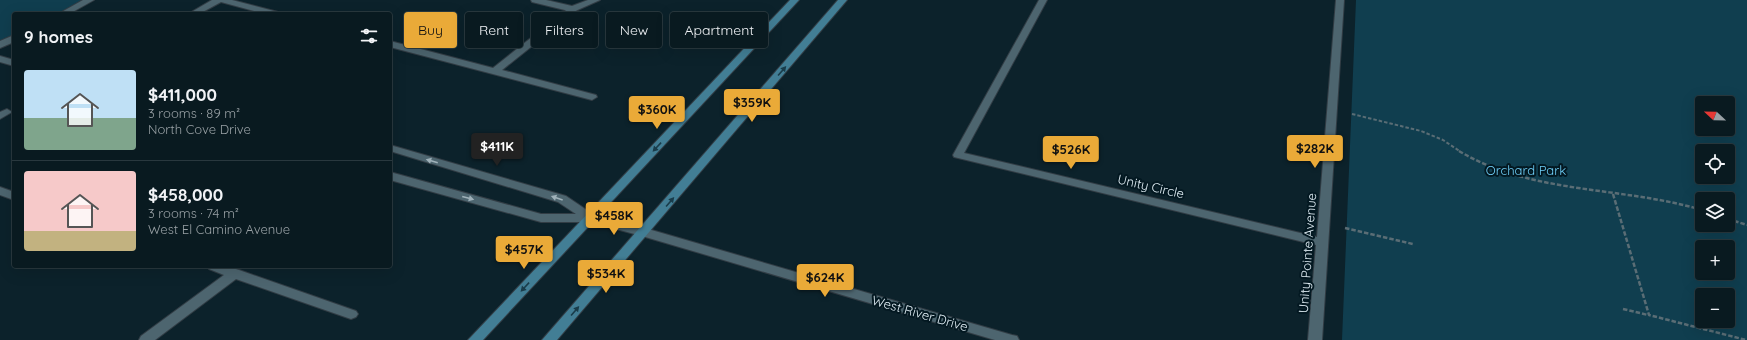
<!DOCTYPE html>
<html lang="en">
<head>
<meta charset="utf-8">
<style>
  :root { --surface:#091a20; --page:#122329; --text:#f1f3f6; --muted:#99a1a5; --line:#29383e; --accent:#eaaa38 }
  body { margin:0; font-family:Quicksand,sans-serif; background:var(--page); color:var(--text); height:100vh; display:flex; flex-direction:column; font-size:15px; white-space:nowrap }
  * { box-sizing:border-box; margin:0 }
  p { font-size:13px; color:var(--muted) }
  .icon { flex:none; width:22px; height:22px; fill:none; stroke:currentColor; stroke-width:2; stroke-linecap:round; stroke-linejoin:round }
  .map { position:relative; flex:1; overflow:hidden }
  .sheet { position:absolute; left:12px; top:12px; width:380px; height:256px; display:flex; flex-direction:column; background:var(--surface); border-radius:4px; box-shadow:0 4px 16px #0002,0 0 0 1px var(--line) }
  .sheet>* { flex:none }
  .guide { position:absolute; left:404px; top:12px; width:380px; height:36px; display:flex; gap:8px }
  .needle { width:26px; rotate:292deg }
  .fabs { position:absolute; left:1695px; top:96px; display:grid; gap:8px }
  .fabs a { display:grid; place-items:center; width:40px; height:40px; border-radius:4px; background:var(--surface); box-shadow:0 4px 16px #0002,0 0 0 1px var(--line); font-size:20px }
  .price { position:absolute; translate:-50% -34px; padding:0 9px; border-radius:4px; background:var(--accent); color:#111; font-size:13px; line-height:26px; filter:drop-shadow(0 1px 2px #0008) }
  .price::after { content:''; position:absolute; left:50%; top:24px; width:12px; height:9px; margin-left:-6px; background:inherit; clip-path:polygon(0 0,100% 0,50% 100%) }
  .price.selected { background:#222; color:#fff }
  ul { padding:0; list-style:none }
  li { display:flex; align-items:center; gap:12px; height:100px; padding:0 12px }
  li+li { border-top:1px solid var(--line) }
  li span { display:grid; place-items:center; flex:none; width:112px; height:80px; border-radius:4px; color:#555 }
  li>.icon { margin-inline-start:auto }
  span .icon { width:48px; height:48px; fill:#fffc; stroke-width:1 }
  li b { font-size:17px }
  h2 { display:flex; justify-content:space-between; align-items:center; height:48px; padding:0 12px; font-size:17px }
  .tag { padding:0 14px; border-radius:4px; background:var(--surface); box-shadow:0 4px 16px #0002,0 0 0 1px var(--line); font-size:14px; line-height:36px }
  .tag.selected { background:var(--accent); color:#111 }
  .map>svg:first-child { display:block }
</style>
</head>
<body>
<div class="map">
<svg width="1747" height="340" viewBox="0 0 1747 340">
  <rect width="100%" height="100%" fill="#0c222b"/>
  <!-- green -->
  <g fill="#103e4f" fill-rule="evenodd">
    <path d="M0,0H88L59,14H14V36L0,42Z"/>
    <path d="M1356,0H1747V340H1342ZM1702,103H1728V129H1702ZM1702,151H1728V177H1702ZM1702,199H1728V225H1702ZM1702,247H1728V273H1702ZM1702,295H1728V321H1702Z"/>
  </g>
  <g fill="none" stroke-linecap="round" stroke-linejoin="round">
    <defs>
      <g id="service">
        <path d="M212,0H232L278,12L279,14H265L221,2L199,14H188Z"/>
        <path d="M573,6L576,7L577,9L576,11L502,70L596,95L597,97L592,100L390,47V41L493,68L570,7Z"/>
        <path d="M7,109L12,112L0,119V112Z"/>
        <path d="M0,187L14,192V200L0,195Z"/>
        <path d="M207,266H226L239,270L356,311L358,314L356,317L351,319L236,279L155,340H139L141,336L224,275L209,269Z"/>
      </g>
      <g id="minor">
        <path d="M83,0H94L69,14H58Z"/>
        <path d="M531,0H546L572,6L588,0H600L573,12L532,2Z"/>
        <path d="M1039,0H1047L964,153L1317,237L1336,0H1344L1322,340H1308L1316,245L954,157L953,155Z"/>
        <path d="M14,35V42L0,48V41Z"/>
        <path d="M0,56L14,60V66L0,62Z"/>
        <path d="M390,145L566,196L594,215L648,229L1012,335L1017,336L1019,340H995L642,236L590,222H541L390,180V172L541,214H576L558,202L390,151Z"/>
      </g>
      <g id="secondary">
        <path d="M790,0H799L483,340H468Z"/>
        <path d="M838,0H847L557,340H542Z"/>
      </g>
    </defs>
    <!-- service casing -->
    <use href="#service" stroke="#323d45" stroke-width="2"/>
    <!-- minor casing -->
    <use href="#minor" stroke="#323d45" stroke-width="2"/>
    <!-- secondary casing -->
    <use href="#secondary" stroke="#323d45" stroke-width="2"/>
    <!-- path-far1 -->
    <path stroke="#5a6d75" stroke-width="2" stroke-dasharray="3.5 2" stroke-linecap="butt" d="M1352,114L1421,131L1443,140L1461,152"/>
    <!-- path -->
    <g stroke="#5a6d75" stroke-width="2.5" stroke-dasharray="4.5 2" stroke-linecap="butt">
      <path d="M1459,151C1533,195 1622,186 1702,210"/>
      <path d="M1613,194L1649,315L1746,340"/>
      <path d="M1728,219L1747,225"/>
      <path d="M1345,228L1413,244"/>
      <path d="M1623,309L1648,315"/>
    </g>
    <!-- service -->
    <use href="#service" fill="#4d656f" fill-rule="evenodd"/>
    <!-- minor -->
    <use href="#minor" fill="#4d656f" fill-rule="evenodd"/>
    <!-- secondary -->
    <use href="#secondary" fill="#427e95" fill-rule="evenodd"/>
  </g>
  <!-- one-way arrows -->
  <defs><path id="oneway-solid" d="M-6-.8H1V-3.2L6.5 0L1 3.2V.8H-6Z"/></defs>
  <g fill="#193c4a">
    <use href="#oneway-solid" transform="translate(782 71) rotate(-49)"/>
    <use href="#oneway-solid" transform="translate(657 147) rotate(133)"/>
    <use href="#oneway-solid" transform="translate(670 202) rotate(-49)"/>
    <use href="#oneway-solid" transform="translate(525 287) rotate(133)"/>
    <use href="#oneway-solid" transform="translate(575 311) rotate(-49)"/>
  </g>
  <g fill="#9fb1b9">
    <use href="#oneway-solid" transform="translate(432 161) rotate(-164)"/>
    <use href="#oneway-solid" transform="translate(468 198) rotate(15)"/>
    <use href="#oneway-solid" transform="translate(557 198) rotate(-161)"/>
  </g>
  <g text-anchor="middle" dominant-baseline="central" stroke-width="4" stroke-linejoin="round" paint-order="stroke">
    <!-- park labels -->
    <g font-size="13" fill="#6fcff8" stroke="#031821">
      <text x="1526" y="170">Orchard Park</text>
    </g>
    <!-- street labels -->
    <g font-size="13" fill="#e2eff6" stroke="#031821">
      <text transform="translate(1151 186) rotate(13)">Unity Circle</text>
      <text transform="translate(1307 253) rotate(-86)">Unity Pointe Avenue</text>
      <text transform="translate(920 313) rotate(16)">West River Drive</text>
    </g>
  </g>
</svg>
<div class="fabs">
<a><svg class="needle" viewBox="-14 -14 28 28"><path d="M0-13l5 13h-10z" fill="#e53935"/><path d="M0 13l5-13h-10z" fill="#99a1a5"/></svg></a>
<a><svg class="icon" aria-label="locate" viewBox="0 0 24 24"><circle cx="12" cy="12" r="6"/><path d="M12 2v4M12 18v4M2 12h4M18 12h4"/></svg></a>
<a><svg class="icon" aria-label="layers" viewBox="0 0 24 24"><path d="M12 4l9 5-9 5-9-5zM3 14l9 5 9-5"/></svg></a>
<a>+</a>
<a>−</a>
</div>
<b class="price" style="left:752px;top:123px">$359K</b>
<b class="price" style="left:657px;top:130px">$360K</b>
<b class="price selected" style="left:497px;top:167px">$411K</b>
<b class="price" style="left:1315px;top:169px">$282K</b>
<b class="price" style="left:1071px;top:170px">$526K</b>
<b class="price" style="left:614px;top:236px">$458K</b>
<b class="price" style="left:524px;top:270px">$457K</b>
<b class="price" style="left:606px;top:294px">$534K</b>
<b class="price" style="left:825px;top:298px">$624K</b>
<div class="guide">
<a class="tag selected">Buy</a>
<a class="tag">Rent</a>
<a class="tag">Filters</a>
<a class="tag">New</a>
<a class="tag">Apartment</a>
</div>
<section class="sheet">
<h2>9 homes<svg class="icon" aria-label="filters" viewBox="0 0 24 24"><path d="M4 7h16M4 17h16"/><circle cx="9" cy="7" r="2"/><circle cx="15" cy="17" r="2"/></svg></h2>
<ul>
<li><span style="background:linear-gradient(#bfe0f5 60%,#7fa58c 0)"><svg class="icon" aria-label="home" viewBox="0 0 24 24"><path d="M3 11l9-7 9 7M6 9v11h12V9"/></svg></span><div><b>$411,000</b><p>3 rooms · 89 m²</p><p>North Cove Drive</p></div></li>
<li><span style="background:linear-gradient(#f6c9c9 75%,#c2b280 0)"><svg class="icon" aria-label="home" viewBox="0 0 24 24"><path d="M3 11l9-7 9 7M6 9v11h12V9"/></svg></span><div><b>$458,000</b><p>3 rooms · 74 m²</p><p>West El Camino Avenue</p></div></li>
</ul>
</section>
</div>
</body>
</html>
